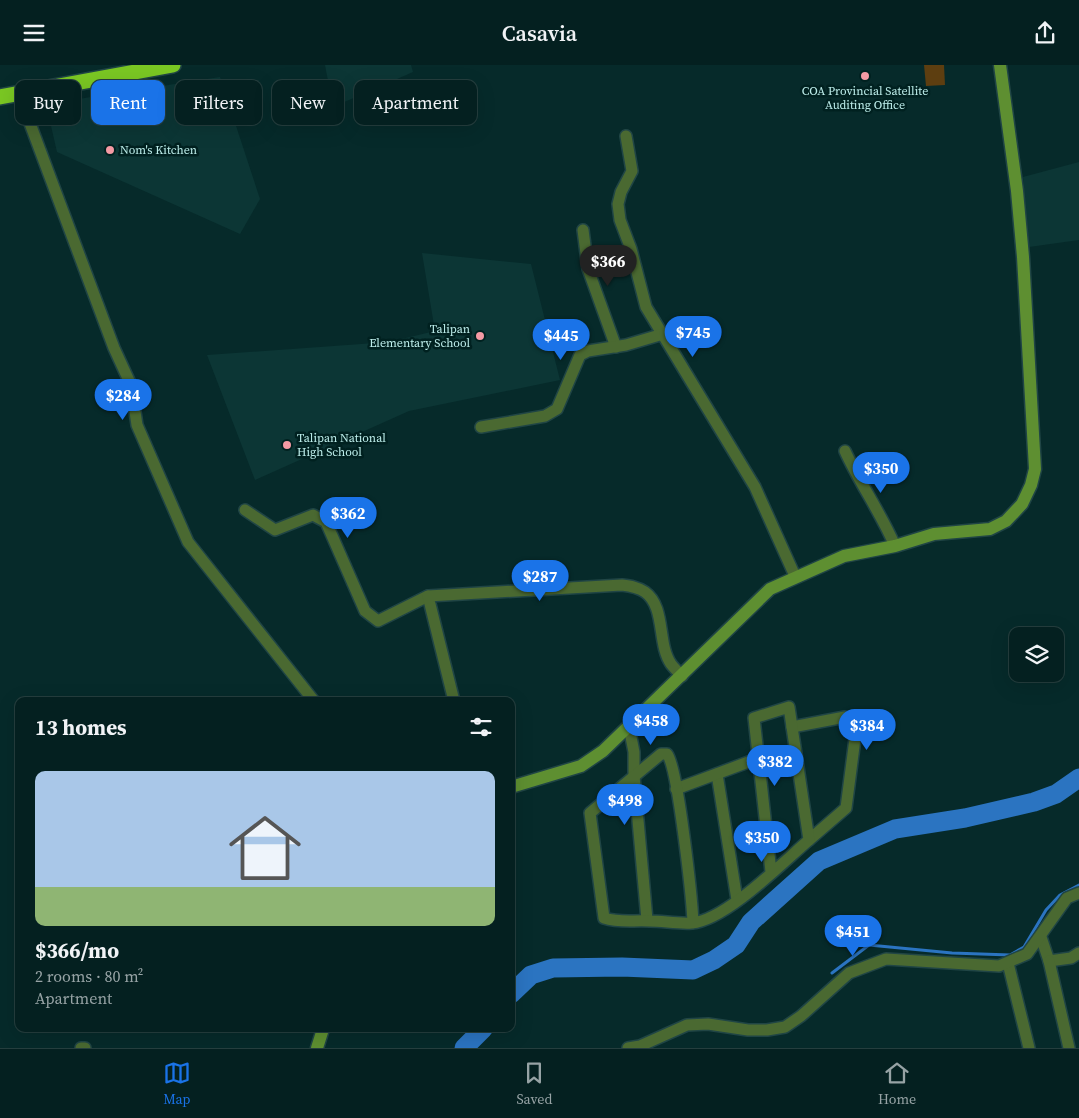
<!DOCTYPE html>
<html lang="en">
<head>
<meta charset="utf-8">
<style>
  :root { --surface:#042020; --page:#0d2829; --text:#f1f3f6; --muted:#97a3a5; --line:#253e3e; --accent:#1a73e8 }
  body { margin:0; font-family:"Source Serif 4",serif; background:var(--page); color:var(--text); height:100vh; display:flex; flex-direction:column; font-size:19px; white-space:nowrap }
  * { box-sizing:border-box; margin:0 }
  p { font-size:16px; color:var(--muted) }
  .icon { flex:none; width:28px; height:28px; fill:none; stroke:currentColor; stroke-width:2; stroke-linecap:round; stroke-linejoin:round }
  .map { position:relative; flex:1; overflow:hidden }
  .drawer { position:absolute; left:15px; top:632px; width:500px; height:335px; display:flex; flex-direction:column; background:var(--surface); border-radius:10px; box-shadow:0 5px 20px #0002,0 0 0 1px var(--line) }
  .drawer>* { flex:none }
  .top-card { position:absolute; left:15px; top:15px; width:500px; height:45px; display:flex; gap:10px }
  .tools { position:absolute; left:1009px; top:562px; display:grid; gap:10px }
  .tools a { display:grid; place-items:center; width:55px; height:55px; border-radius:10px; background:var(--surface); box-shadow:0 5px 20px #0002,0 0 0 1px var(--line); font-size:25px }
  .price { position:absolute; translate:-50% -42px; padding:0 11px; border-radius:18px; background:var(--accent); color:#fff; font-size:16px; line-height:32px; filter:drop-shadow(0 1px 2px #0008) }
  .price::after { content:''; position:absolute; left:50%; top:30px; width:15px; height:11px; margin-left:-8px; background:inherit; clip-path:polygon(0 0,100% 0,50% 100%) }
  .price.current { background:#222; color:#fff }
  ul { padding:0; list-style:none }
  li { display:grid; align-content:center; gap:10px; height:265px; padding:0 20px }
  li+li { border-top:1px solid var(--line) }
  li span { display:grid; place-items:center; height:155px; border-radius:10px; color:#555 }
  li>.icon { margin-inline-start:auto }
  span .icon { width:90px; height:90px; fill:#fffc; stroke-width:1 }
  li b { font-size:21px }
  h2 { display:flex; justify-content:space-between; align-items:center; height:60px; padding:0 20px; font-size:21px }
  .chip { padding:0 18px; border-radius:10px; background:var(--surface); box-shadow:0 5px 20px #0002,0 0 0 1px var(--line); font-size:18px; line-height:45px }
  .chip.current { background:var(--accent); color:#fff }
  header { display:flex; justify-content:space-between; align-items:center; height:65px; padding:0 20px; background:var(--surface); font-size:22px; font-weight:600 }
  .tab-bar { display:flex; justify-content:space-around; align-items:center; height:70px; border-top:1px solid var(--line); background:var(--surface); font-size:14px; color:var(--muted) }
  .tab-bar a { display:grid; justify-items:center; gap:2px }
  .tab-bar .current { color:var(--accent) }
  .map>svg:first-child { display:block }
</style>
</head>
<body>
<header><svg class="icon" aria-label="menu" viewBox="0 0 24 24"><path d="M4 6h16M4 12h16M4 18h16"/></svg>Casavia<svg class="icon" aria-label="share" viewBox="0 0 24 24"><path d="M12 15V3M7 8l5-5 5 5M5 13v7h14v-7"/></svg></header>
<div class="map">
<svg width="1079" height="983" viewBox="0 0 1079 983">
  <rect width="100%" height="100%" fill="#062a2a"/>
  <!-- built -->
  <g fill="#0c3635">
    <path d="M325,0H411L413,7L333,42Z"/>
    <path d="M220,12L260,134L240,169L57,87L46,39Z"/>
    <path d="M1079,97V175L1029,182L1023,112Z"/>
    <path d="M422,188L531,199L560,315L409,346L255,415L207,290L389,277L435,266Z"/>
  </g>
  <!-- green -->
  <path fill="#5d3e10" d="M924,0H944L945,20L926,21Z"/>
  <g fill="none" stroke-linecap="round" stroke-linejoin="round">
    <!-- stream -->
    <path stroke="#2b74c1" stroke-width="3" d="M832,908L869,880L952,888L1010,890L1024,882L1046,845L1060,830L1079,820"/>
    <!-- river -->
    <g stroke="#2b74c1" stroke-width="19">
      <path d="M511,929L531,910L553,903L622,902L693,905L714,895L736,880L751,857L819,796L895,764L965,753L1034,737L1056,729L1079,713"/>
      <path d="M464,983L483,964"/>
    </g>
    <defs>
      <g id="street">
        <path d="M19,29L114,283L131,320L137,360L188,477L314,636"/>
        <path d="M626,71L632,106L621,127L618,139L620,155L631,184L646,242L755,422L795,511"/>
        <path d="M583,165L588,204L616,282"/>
        <path d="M481,362L545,351L557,344L580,290L588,286L626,280L663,269"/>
        <path d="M845,386C860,419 881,448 895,481"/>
        <path d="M245,445L275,465L313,450L326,457L365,546L378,556L428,531"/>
        <path d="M454,636L428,531L622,520C630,521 638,522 645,527C666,542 657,579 671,599C674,603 678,607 682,611"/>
        <path d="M629,662L634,687V711L647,855"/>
        <path d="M792,662L845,652L853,657L856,666L846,743L809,775"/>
        <path d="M717,709L737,835"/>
        <path d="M676,724L759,693"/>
        <path d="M693,858C692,834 678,702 667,689H661L590,748L604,853C620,858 633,855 650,856C663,856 678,859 692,858C726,855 782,798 809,775L789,642L754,653L771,807"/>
        <path d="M1041,872L1049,896L1071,893L1079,888"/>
        <path d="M1049,896L1069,983"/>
        <path d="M1008,898L1029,983"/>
        <path d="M81,983H85"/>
        <path d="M628,983L640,981L687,960L708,959L748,965H767L785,962L801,951L849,908L886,894L999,901L1027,889L1067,833L1079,828"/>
      </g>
      <g id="secondary">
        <path d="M511,722L581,701L603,686L770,524L844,491L895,481L934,469L990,464L1006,456L1022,439L1031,420L1035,404L1023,192L1017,126L1000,0"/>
        <path d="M317,983L323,964"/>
      </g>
      <path id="highway" d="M0,32L173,0"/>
    </defs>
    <!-- street casing -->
    <use href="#street" stroke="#204545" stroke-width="14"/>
    <!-- secondary casing -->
    <use href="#secondary" stroke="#204545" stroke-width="15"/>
    <!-- highway casing -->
    <use href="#highway" stroke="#204545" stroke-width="18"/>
    <!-- street -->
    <use href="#street" stroke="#4a6931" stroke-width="11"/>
    <!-- secondary -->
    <use href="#secondary" stroke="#5e8f31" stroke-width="12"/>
    <!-- highway -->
    <use href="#highway" stroke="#7ac723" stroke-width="15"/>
  </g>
  <!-- markers -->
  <g fill="#f49aa4" stroke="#002120" stroke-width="2">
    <circle cx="865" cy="11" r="5"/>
    <circle cx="110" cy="85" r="5"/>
    <circle cx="480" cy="271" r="5"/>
    <circle cx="287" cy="380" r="5"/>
  </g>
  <g text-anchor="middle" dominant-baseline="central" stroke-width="5" stroke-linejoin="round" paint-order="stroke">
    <!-- poi labels -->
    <g font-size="12" fill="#bdeeeb" stroke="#002120" text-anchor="start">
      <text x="865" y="26" text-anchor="middle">COA Provincial Satellite<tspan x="865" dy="14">Auditing Office</tspan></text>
      <text x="120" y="85">Nom's Kitchen</text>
      <text x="470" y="264" text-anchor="end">Talipan<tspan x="470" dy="14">Elementary School</tspan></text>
      <text x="297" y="373">Talipan National<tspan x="297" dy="14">High School</tspan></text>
    </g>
  </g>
</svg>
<div class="tools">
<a><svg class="icon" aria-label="layers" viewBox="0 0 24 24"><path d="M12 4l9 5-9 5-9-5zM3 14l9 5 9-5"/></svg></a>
</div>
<b class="price current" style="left:608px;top:222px">$366</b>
<b class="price" style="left:693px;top:293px">$745</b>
<b class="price" style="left:561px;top:296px">$445</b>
<b class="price" style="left:123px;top:356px">$284</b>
<b class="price" style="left:881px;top:429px">$350</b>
<b class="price" style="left:348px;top:474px">$362</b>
<b class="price" style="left:540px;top:537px">$287</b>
<b class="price" style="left:651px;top:681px">$458</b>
<b class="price" style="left:867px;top:686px">$384</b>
<b class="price" style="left:775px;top:722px">$382</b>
<b class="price" style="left:625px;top:761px">$498</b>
<b class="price" style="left:762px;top:798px">$350</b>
<b class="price" style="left:853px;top:892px">$451</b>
<div class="top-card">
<a class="chip">Buy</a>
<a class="chip current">Rent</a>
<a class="chip">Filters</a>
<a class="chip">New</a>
<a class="chip">Apartment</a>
</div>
<section class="drawer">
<h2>13 homes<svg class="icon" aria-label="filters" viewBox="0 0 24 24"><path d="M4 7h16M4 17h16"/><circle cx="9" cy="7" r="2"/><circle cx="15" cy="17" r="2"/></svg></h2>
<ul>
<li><span style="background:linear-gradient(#a9c7e8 75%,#8fb573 0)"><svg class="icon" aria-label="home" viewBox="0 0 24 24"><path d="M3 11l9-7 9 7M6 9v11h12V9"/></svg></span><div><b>$366/mo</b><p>2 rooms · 80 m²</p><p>Apartment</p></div></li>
</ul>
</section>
</div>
<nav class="tab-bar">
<a class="current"><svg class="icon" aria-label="map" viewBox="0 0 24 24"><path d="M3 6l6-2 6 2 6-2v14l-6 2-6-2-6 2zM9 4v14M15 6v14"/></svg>Map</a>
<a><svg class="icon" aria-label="saved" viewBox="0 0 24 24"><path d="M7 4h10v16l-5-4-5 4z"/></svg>Saved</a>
<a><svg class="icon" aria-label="home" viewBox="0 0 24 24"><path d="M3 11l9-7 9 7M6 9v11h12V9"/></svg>Home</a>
</nav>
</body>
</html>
